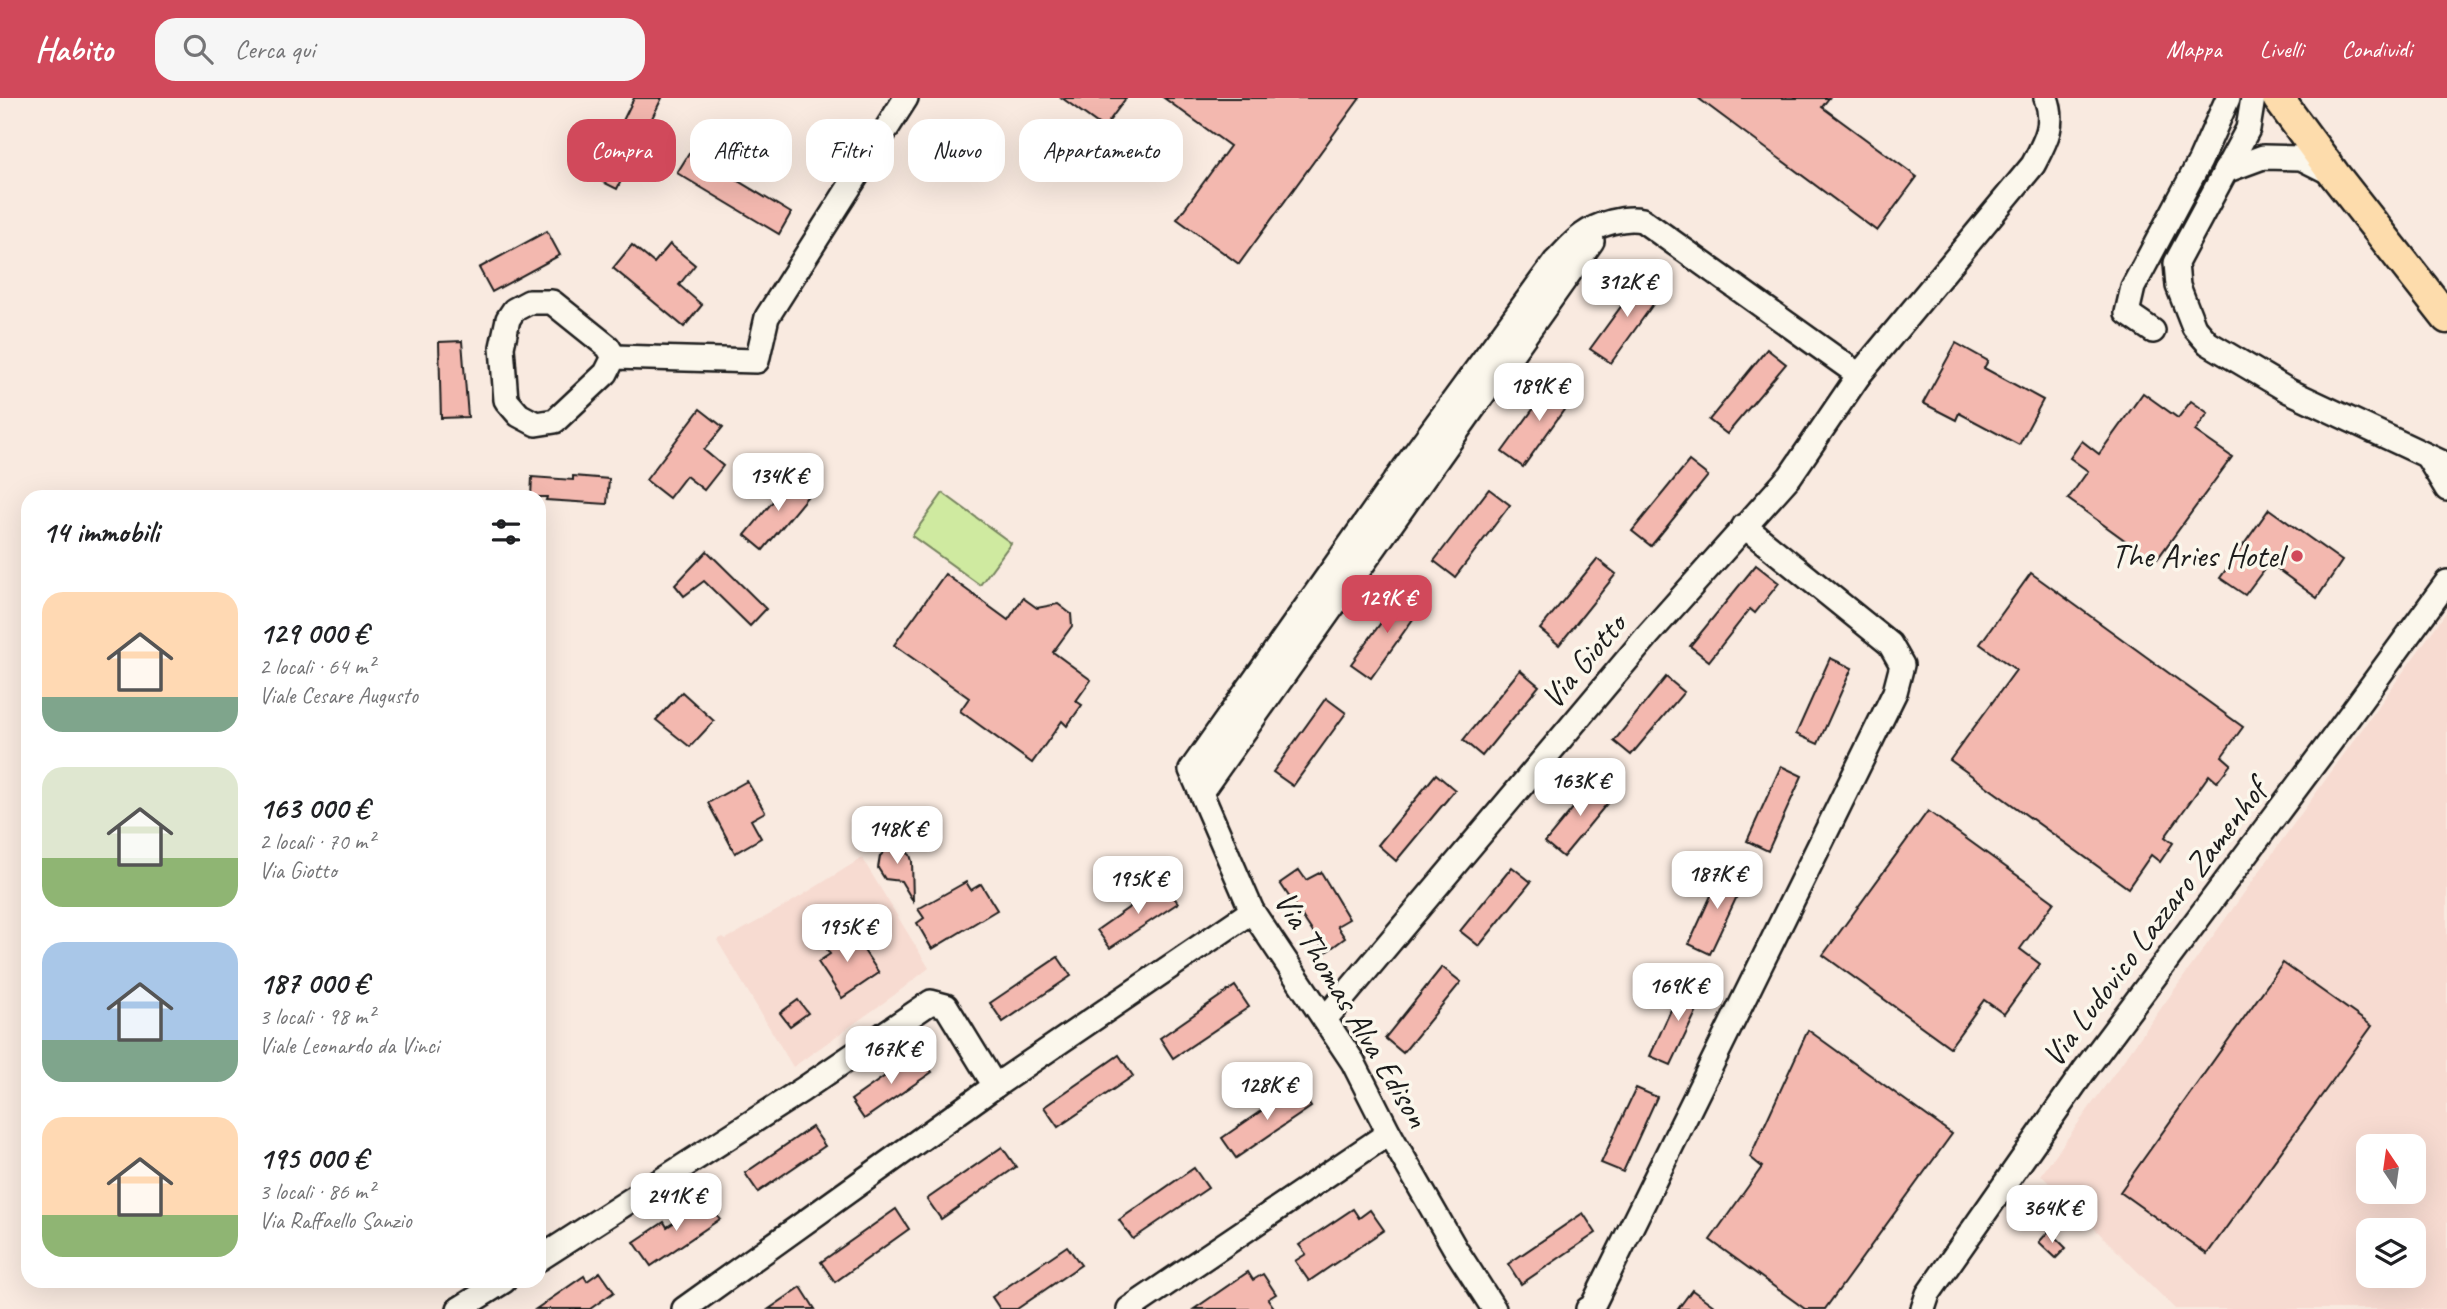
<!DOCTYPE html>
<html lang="it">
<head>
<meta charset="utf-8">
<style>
  :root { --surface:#fff; --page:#f6f6f6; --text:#202124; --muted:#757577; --accent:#d1495b }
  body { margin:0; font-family:Caveat,sans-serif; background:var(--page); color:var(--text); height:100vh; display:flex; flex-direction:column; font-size:26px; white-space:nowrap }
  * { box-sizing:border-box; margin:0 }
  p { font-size:23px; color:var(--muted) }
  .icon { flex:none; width:38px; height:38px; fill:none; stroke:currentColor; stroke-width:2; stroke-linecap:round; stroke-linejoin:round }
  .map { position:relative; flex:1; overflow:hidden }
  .panel { position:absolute; left:21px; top:392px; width:525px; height:798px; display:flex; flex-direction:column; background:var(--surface); border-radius:21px; box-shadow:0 7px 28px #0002 }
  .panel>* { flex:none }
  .banner { position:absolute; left:567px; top:21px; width:665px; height:63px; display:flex; gap:14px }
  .needle { width:46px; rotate:347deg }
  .buttons { position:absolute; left:2356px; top:1036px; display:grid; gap:14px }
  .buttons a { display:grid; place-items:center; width:70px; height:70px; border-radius:14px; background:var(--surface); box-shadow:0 7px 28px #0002; font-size:35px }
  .price { position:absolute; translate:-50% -60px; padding:0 16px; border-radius:14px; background:#fff; color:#222; font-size:23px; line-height:46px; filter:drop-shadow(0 2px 4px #0008) }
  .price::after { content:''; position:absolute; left:50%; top:42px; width:21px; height:16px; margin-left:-10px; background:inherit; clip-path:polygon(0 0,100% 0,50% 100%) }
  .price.active { background:var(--accent); color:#fff }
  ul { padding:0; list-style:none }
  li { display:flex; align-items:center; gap:21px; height:175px; padding:0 21px }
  li span { display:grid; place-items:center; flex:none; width:196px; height:140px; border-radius:21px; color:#555 }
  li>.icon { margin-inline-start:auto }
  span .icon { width:84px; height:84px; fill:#fffc; stroke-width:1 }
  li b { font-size:30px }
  h2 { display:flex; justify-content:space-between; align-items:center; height:84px; padding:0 21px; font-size:30px }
  .chip { padding:0 24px; border-radius:21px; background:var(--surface); box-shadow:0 7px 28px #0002; font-size:24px; line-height:63px }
  .chip.active { background:var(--accent); color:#fff }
  header { display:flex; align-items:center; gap:42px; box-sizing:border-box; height:98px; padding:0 35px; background:var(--accent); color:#fff }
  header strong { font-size:33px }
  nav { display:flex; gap:38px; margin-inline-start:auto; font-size:24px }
  .search { width:490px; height:63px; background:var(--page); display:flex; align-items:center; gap:18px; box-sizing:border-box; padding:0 24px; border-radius:21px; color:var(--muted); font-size:26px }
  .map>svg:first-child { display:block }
</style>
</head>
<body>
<header>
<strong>Habito</strong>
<div class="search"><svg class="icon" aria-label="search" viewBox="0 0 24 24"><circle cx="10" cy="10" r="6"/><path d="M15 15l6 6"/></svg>Cerca qui</div>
<nav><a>Mappa</a><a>Livelli</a><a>Condividi</a></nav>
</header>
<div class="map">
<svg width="2447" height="1211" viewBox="0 0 2447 1211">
  <rect width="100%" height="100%" fill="#f9eae0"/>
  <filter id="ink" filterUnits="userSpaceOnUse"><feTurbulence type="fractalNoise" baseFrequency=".0143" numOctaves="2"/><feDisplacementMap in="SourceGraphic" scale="14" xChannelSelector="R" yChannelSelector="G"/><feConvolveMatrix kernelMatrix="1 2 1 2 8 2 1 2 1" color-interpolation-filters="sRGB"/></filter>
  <g filter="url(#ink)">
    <!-- built -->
    <g fill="#f7dbd1" fill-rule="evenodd">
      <path d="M2447,513V1211H2175L2041,1077ZM2368,1048H2413V1094H2368ZM2368,1132H2413V1178H2368Z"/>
      <path d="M862,760L929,870L893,898L793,969L717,842L723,839L726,841L785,808Z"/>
    </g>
    <!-- green -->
    <path fill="#cfeaa0" stroke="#76835e" stroke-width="2" d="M943,395L1011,445L980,487L912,438Z"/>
    <!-- building -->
    <g fill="#f3b8af" stroke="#1c1c1c" stroke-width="2">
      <path d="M634,0H662L617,91L595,80Z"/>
      <path d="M1062,0H1126L1104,30Z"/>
      <path d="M1164,0H1360L1239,166L1177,121L1230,48Z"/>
      <path d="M1698,0H1829L1822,9L1917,79L1877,133Z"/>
      <path d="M690,54L791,115L779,136L677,75Z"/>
      <path d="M547,133L560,157L492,194L479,170Z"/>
      <path d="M670,146L695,167L679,187L702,207L684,229L613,170L632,147L654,165Z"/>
      <path d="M1644,177L1664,191L1611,265L1590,251Z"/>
      <path d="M462,243L468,319L441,320L439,244Z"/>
      <path d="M1956,245L1988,263L1984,270L2043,302L2019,347L1959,315L1956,322L1923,305Z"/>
      <path d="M1767,251L1786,266L1727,336L1709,322Z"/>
      <path d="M1555,281L1576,295L1523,369L1502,354Z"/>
      <path d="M2143,295L2178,320L2191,303L2208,315L2195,333L2232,359L2155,464L2068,401L2088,373L2070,360L2082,343L2099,356Z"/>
      <path d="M700,311L723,329L704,352L723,368L704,392L686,378L669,400L646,382Z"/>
      <path d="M1689,363L1708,378L1651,448L1632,433Z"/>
      <path d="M573,378L609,381L607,406L546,402L547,399H531L532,379L573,382Z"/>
      <path d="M794,378L812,393L763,452L745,437Z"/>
      <path d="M1489,391L1510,407L1455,479L1434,463Z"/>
      <path d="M2269,411L2342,463L2317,500L2269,465L2245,497L2220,480Z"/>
      <path d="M707,453L766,511L750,528L704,483L684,498L675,487Z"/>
      <path d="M1597,461L1616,476L1559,547L1540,531Z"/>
      <path d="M1756,467L1779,485L1755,515L1750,511L1709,563L1690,548Z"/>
      <path d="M2031,475L2243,629L2222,658L2231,666L2217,684L2209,677L2165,739L2173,745L2160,764L2151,757L2128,790L1950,662L2016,572L1980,546Z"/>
      <path d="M945,476L1008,522L1023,500L1037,510L1058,506L1071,516L1072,528L1053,554L1091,582L1076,603L1082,607L1067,628L1062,623L1032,665L960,613L969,600L894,547Z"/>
      <path d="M1404,493L1423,507L1371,580L1351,566Z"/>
      <path d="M1830,560L1852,570L1818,646L1796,636Z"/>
      <path d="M1520,572L1539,588L1482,658L1463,642Z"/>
      <path d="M1666,579L1684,594L1631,657L1614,643Z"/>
      <path d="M682,594L714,623L690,649L656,622Z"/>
      <path d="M1326,600L1346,615L1293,688L1273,674Z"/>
      <path d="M1781,668L1802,678L1768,753L1747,743Z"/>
      <path d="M1436,676L1455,692L1396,763L1378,747Z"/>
      <path d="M1597,681L1615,696L1563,759L1545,744Z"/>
      <path d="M747,683L765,714L751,722L761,740L735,755L708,705Z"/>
      <path d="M1928,713L2054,804L2020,851L2040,866L2004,916L1984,902L1950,949L1823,857Z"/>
      <path d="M898,717L908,728L896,739L886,728Z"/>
      <path d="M895,743L910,757L912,763L913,803L901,783L885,781L878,770L880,758Z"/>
      <path d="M1512,769L1531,784L1479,848L1460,833Z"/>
      <path d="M1723,771L1745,781L1710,856L1689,846Z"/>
      <path d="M1299,772L1306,782L1321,774L1349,821L1337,828L1345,840L1326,854L1280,785Z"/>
      <path d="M966,784L971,792L981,786L997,812L932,851L917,825L924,820L918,811Z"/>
      <path d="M1164,785L1178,805L1110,850L1097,832Z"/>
      <path d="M849,830L879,875L842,900L818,864L830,856L824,847Z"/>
      <path d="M1058,859L1071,878L1003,924L990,905Z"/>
      <path d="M2283,865L2372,928L2207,1156L2120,1094Z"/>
      <path d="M1442,869L1461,884L1403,955L1385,940Z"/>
      <path d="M1684,883L1706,893L1671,967L1650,958Z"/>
      <path d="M1235,888L1249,909L1173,960L1160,940Z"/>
      <path d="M798,902L808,915L790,928L780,915Z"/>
      <path d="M1808,932L1952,1036L1825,1211H1805L1710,1142L1762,1069L1750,1059Z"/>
      <path d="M918,955L932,974L864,1021L851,1002Z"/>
      <path d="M1119,957L1133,978L1058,1029L1044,1009Z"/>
      <path d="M1297,988L1311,1009L1236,1060L1222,1040Z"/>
      <path d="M1636,990L1657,999L1623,1074L1601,1065Z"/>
      <path d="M812,1029L825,1048L758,1094L745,1075Z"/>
      <path d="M1002,1049L1016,1069L941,1121L927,1101Z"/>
      <path d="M1194,1070L1208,1090L1133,1141L1119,1122Z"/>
      <path d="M706,1103L720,1121L651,1168L634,1144L664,1124L667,1129Z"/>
      <path d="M896,1111L909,1131L835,1184L821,1164Z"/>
      <path d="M1353,1111L1359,1120L1370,1112L1384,1132L1309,1183L1295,1163L1306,1156L1299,1147Z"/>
      <path d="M1583,1115L1596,1135L1521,1186L1508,1166Z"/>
      <path d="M2049,1133L2066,1150L2056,1160L2039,1144Z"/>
      <path d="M1067,1148L1081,1167L1017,1211H1000L992,1199Z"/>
      <path d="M600,1174L614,1194L590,1211H536L584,1178L587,1183Z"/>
      <path d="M1248,1174L1253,1182L1263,1176L1276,1196L1268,1201L1275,1211H1194Z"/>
      <path d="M801,1189L815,1211H769Z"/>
      <path d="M1692,1192L1718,1211H1678Z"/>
    </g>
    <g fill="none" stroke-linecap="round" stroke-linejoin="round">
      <defs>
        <g id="minor">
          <path d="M2253,0L2248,31L2176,165L2178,188L2194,229L2208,245L2289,293L2447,367"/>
          <path d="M2225,73L2263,59L2301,60L2331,75"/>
          <path d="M529,204H552L608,249L614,259L606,275L555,323L536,326L519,317L506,302L502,249L508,221L514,212Z"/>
          <path d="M2153,233L2127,215L2133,189L2200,63L2228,0"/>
          <path d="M614,259L757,263L767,219L906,0"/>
          <path d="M2427,358L2447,391"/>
          <path d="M1201,694L1592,143"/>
          <path d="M1326,920L1648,537L1790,378L1859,277L2033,67C2045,44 2056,26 2046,0"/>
          <path d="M539,1161L802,992L931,904L946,908L995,988"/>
          <path d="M459,1211L504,1183"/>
          <path d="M684,1211L995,988L1252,813"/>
          <path d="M1129,1211L1389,1035"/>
          <path d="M1494,1211L1456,1152L1389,1035L1353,964L1252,813L1191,672L1397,380L1555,164C1564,155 1573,144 1583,137C1598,126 1625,118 1642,122L1859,277"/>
          <path d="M1588,1211L1592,1209L1895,594L1902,567L1890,546L1744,428"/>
          <path d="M1923,1211L1928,1196L2084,973L2331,643L2447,484"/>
        </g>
        <path id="major" d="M2278,0L2334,76L2447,220"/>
      </defs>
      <!-- minor casing -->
      <use href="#minor" stroke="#1c1c1c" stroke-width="28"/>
      <!-- major casing -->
      <use href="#major" stroke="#1c1c1c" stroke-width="35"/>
      <!-- minor -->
      <use href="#minor" stroke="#fbf7ec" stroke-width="23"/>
      <!-- major -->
      <use href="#major" stroke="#fddcac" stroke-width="30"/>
    </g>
  </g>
  <!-- markers -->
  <circle fill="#d1495b" stroke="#fbf7ec" stroke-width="2.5" cx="2297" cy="458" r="7"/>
  <g text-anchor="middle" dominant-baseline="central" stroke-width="7" stroke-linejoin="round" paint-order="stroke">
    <!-- poi labels -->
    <g font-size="33" fill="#1c1c1c" stroke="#fbf7ec" text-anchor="end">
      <text x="2283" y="458">The Aries Hotel</text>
    </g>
    <!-- street labels -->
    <g font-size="33" fill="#1c1c1c" stroke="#fbf7ec">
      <text transform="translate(1583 563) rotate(-50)">Via Giotto</text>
      <text transform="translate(2154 825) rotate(-53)">Via Ludovico Lazzaro Zamenhof</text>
      <text transform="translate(1352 911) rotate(59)">Via Thomas Alva Edison</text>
    </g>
  </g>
</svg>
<div class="buttons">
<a><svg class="needle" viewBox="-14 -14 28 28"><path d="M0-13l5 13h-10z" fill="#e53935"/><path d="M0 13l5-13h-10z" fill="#757577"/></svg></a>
<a><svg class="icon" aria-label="layers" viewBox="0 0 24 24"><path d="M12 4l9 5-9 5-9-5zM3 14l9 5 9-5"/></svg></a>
</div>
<b class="price" style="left:1627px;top:221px">312K €</b>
<b class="price" style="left:1539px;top:325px">189K €</b>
<b class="price" style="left:778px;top:415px">134K €</b>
<b class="price active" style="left:1387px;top:537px">129K €</b>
<b class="price" style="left:1580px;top:720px">163K €</b>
<b class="price" style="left:897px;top:768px">148K €</b>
<b class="price" style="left:1717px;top:813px">187K €</b>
<b class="price" style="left:1138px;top:818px">195K €</b>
<b class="price" style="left:847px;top:866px">195K €</b>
<b class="price" style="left:1678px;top:925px">169K €</b>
<b class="price" style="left:891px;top:988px">167K €</b>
<b class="price" style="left:1267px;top:1024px">128K €</b>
<b class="price" style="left:676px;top:1135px">241K €</b>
<b class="price" style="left:2052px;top:1147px">364K €</b>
<div class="banner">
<a class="chip active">Compra</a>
<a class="chip">Affitta</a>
<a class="chip">Filtri</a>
<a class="chip">Nuovo</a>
<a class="chip">Appartamento</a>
</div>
<section class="panel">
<h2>14 immobili<svg class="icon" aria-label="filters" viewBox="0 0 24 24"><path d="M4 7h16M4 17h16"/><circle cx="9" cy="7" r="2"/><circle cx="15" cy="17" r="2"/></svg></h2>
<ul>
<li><span style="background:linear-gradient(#ffd9b3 75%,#7fa58c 0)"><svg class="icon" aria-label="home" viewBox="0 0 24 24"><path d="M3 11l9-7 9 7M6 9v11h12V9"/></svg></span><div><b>129 000 €</b><p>2 locali · 64 m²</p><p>Viale Cesare Augusto</p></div></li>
<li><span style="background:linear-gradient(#dfe7d0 65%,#8fb573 0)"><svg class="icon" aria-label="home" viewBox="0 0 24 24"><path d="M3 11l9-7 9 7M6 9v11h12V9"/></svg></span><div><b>163 000 €</b><p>2 locali · 70 m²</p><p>Via Giotto</p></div></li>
<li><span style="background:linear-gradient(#a9c7e8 70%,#7fa58c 0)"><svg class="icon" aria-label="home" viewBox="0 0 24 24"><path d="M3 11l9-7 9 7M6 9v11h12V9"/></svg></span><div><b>187 000 €</b><p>3 locali · 98 m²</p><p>Viale Leonardo da Vinci</p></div></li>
<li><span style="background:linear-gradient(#ffd9b3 70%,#8fb573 0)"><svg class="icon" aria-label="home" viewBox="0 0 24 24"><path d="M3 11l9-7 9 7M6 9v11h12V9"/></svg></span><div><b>195 000 €</b><p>3 locali · 86 m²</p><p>Via Raffaello Sanzio</p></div></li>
</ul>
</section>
</div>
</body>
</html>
